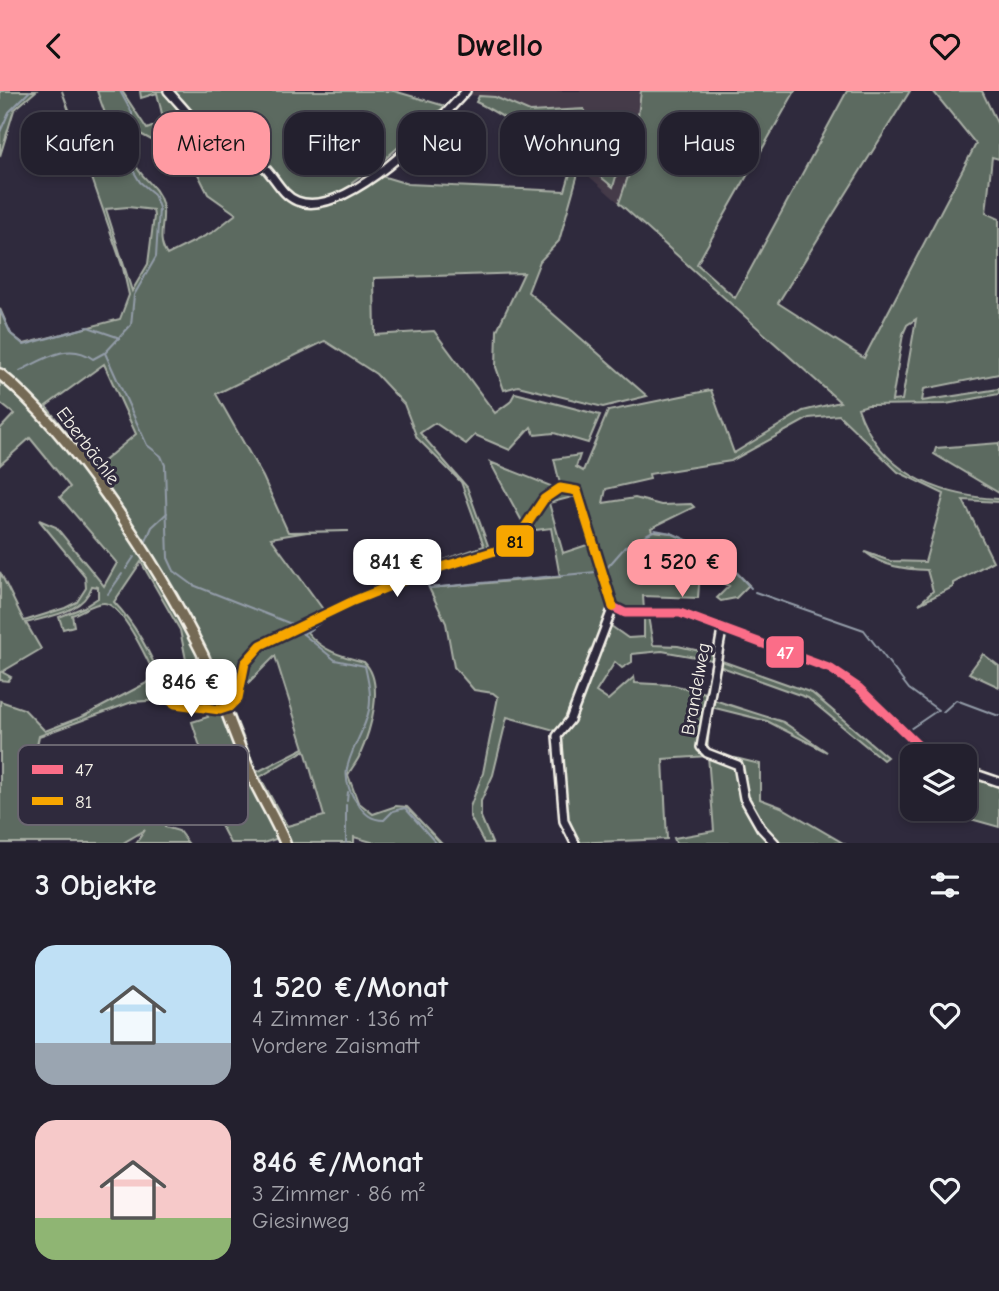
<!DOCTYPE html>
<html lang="de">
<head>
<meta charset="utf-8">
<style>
  :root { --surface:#23202e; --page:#2b2836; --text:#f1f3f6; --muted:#a3a3aa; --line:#403e4a; --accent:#ff9aa2 }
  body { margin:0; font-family:"Comic Neue",sans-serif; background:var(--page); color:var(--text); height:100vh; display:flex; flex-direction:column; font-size:26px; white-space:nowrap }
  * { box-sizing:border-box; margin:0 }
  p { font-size:23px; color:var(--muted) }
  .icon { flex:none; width:38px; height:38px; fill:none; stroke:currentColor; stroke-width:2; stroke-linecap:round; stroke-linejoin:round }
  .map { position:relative; height:752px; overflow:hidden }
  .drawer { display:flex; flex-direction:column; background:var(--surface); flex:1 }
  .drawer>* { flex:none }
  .guide { position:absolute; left:21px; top:21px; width:957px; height:63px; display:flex; gap:14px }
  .controls { position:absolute; left:900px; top:653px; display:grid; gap:14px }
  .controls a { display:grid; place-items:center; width:77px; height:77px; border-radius:14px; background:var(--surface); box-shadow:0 4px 10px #0003,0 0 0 2px var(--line); font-size:35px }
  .price { position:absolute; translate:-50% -60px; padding:0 16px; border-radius:14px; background:#fff; color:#222; font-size:23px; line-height:46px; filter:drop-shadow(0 2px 4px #0008) }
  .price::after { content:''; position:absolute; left:50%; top:42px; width:21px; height:16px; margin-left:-10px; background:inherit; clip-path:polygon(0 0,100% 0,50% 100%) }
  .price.current { background:var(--accent); color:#111 }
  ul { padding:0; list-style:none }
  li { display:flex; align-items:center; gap:21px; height:175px; padding:0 35px }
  li span { display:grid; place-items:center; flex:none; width:196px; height:140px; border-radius:21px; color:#555 }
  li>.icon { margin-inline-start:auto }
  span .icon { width:84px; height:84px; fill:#fffc; stroke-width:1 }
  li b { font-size:30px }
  h2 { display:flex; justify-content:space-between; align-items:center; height:84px; padding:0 35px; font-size:30px }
  .tag { padding:0 24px; border-radius:21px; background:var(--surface); box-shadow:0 4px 10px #0003,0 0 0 2px var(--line); font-size:24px; line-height:63px }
  .tag.current { background:var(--accent); color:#111 }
  header { display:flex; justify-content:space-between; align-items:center; height:91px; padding:0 35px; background:var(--accent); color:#111; font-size:32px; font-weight:800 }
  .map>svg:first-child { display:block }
</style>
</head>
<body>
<header><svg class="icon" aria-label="back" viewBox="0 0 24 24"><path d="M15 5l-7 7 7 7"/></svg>Dwello<svg class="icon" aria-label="heart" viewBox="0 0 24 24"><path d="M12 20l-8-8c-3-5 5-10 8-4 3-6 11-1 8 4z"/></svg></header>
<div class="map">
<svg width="999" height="752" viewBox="0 0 999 752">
  <rect width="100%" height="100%" fill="#2f2a3d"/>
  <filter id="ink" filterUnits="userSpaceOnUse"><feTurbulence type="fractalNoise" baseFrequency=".0143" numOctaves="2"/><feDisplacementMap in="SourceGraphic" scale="14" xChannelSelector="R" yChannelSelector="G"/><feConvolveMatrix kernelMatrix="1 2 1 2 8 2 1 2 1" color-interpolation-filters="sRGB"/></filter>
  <g filter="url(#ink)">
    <!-- built -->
    <path fill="#443a4a" d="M469,0H641L632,74L619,112L583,80L572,76L586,22L584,18L530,21L495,6L465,4Z"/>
    <!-- green -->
    <g fill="#5c6b61" stroke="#a8aea4" stroke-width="2" fill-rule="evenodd">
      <path d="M0,0H36L14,19L0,65Z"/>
      <path d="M62,0L94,84L122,70L97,0H122L147,38L164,31L157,2L141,7L140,0H394L445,15L386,67L352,91L355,95L421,44L460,0H469L378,84L408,93L565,100L572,76L579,79L559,150L540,170L528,201L647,305L603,316L518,295L504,299L496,276L497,239L524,182L374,187L375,244L434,240L495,322L510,311L515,302L600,324L588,352L554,342L535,344L531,336L510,359L475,344L466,353L435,332L420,342L467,396L489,457L509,452L524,434L490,371L571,403L572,406L549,412L563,462L596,451L580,397L560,393L554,368L580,364L576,376L583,380L608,320L711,299L734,362L803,320L840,311L619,112L632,74L641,0H795L697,173L735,207L847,0H910L778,212L864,267L976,53L933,0H982L999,36V68L992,66L986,122L999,128V283L924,298L922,310L999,298V303L946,313L868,314L858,317C879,380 936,405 999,408V411L963,409L993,470L953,492V496L919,513L933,500L927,479C904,478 884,476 865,461L890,470L925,471L944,403L898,381L839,324L809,327L731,370L649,383L650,388L606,398L603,412L635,407L661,414L691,413L694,416L651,437L652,440L671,442L720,464L749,494L736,507L721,510L717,507L729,495L700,482L698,507L643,505L644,519L610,515L604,530L628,547L644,546V524L648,525L653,554L678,555L713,563L719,540V569L812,602L887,666L883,669L808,607L719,575L711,608L783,631L827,661L767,630L711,616L707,661L733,670L735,667L760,673V708L781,716L843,752H676L674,747L714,740L708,665L663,668L667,748L572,752L566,742L558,640L507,626L493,684L481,710V726L492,752H484L470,726V716L483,682L498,606L493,602L474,599L454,576L446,532L429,497L560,486L551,437L528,440C524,449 519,455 510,459C497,465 481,464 468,467C427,478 340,515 307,541C322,560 341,565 364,571C386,592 370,641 359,666C356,672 351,678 348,684L358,711L373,723L396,715L407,716L441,752H375L354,746V752H281L279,747L263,752H230L213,719L200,705L190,712L182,706L175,716L180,720L176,726L167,724L165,736L179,740L188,752H136L145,739L123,752H0V610L24,618L45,640L84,625L156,587C149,572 122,511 103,512C94,512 81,521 72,524L74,535L63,538L59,526L84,516L98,507V496L92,495C83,522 50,525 26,532L41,558L2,581L11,586L8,590L0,589V481L24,530L65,517L77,511L86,497L85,485L39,429L56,436L104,495L117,472L60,406L70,396L30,347L0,374V338L14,323L0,312V218L11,243L24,253L120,228L129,204L123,177ZM135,40L192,71L208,103L236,123L213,141L167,164C155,146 167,131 162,112C154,84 122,84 135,40ZM128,116L153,119L154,125L148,173L132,200L106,118ZM916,228L902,309L892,310L903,243L907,234ZM325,250L376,283L404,313L417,347L461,391L484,455L374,493L376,497L325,521L271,447L307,441L349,440L288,441L263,386L216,303ZM104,273L136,343L95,377L46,315ZM141,471L180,539L188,579L208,626L192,631L208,680L164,693L23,722L39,645L132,611L161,609L154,593L162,589C149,561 136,534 114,511ZM662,560L712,569L705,602L673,594L635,592L634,586L608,609L596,601L615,571L622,577L632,571V563ZM275,565L304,657L257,681L232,618L243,597ZM305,659L324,725L287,735L260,686Z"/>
      <path d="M479,5L495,6L530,21L584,18L586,22L579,48C568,48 556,50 545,47C527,43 496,20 476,11Z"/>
      <path d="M584,62L620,72L613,96L591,78Z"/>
      <path d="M999,352V402L934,363L936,357Z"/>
      <path d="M983,563L999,575V596L969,582Z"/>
      <path d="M964,678L999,691V736L935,718H964Z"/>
    </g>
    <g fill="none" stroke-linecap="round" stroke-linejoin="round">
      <!-- stream -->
      <g stroke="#939ca8" stroke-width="2">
        <path d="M120,0L132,22L131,76L140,91L154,103L159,117L156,166L134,204L131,234L105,262L147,354L161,365L165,374L168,467L174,480L193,494L294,534"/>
        <path d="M0,41L9,21L30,0"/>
        <path d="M0,220L11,243L24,254L88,236L120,247"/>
        <path d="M20,280C44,268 69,250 93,268L104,262"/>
        <path d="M146,450L152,436L167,422"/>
        <path d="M126,478L134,466"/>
        <path d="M605,479L626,455L655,439L671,442L720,464L751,497"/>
        <path d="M424,484L429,497L596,481"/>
        <path d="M755,501L864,539L909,598L938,619L907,640"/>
        <path d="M108,503L122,483"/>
        <path d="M297,538L335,569L365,575C368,590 372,604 369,619C361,656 330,677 358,713C365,723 371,729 384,729L393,720L405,717L436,752"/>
        <path d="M303,543L336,522"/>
        <path d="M943,621L956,609L999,625"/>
        <path d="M347,710L348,701"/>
        <path d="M346,714V752"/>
      </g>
      <defs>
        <g id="minor">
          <path d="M168,0C184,17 198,37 218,49C232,57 248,61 260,72C274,83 280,103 297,110C345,129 436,34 466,0"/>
          <path d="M613,516L625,522H680L831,578L859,597L929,665"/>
          <path d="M722,539L701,656L707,662L738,674L744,707L761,737L775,752"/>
          <path d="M162,605L175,613L220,619L229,616L238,607L245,572L261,554L353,510L425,481L512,455L544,408L560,397L577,400L613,516"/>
          <path d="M964,679L999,691"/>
          <path d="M575,752L564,730L557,645L570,629L613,516"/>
        </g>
        <path id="major" d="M0,283C73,342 160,477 202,562C220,601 233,641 250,681C260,705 275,727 285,752"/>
      </defs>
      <!-- minor casing -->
      <use href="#minor" stroke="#f4f1e8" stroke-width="12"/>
      <!-- major casing -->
      <use href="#major" stroke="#f4f1e8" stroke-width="14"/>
      <!-- minor -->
      <use href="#minor" stroke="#2f2a3d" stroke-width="7"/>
      <!-- major -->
      <use href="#major" stroke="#756a55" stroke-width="9"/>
      <defs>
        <path id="bus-1" d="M613,516L625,522H680L831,578L859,597L929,665"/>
        <path id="bus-2" d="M162,605L175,613L220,619L229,616L238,607L245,572L261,554L353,510L425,481L512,455L544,408L560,397L577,400L613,516"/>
      </defs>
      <!-- bus-1 casing -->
      <use href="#bus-1" stroke="#2f2a3d" stroke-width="14"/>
      <!-- bus-2 casing -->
      <use href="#bus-2" stroke="#2f2a3d" stroke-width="14"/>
      <!-- bus-1 -->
      <use href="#bus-1" stroke="#fb6d88" stroke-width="9"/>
      <!-- bus-2 -->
      <use href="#bus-2" stroke="#f7a600" stroke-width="9"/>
    </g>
  </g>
  <g text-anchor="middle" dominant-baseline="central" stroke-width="6" stroke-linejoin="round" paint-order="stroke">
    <!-- street labels -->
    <g font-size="19" fill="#f4f1e8" stroke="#2f2a3d">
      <text transform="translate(88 355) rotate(53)">Eberbächle</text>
      <text transform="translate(696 598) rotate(-80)">Brandelweg</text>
    </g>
  </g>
  <!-- legend -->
  <rect x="18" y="654" width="230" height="80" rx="10" fill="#2f2a3d" stroke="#6a6670" stroke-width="2"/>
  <rect x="32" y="674" width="31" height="9" fill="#fb6d88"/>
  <rect x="32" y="706" width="31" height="8" fill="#f7a600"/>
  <g font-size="19" fill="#f4f1e8">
    <text x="75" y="685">47</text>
    <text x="75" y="717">81</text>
  </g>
  <g stroke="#2f2a3d" stroke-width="2.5">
    <rect x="495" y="433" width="40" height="34" rx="7" fill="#f7a600"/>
    <rect x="765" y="544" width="40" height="34" rx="7" fill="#fb6d88"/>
  </g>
  <g font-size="19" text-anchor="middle" font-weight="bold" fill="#fff">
    <text x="785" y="568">47</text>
  </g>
  <g font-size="19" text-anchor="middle" font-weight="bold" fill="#111">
    <text x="515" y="457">81</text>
  </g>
</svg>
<div class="controls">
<a><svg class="icon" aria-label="layers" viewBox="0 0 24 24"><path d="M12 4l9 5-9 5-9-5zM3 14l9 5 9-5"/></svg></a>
</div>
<b class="price" style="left:397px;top:508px">841 €</b>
<b class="price current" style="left:682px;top:508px">1 520 €</b>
<b class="price" style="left:191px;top:628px">846 €</b>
<div class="guide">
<a class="tag">Kaufen</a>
<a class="tag current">Mieten</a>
<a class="tag">Filter</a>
<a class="tag">Neu</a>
<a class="tag">Wohnung</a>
<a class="tag">Haus</a>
</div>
</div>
<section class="drawer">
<h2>3 Objekte<svg class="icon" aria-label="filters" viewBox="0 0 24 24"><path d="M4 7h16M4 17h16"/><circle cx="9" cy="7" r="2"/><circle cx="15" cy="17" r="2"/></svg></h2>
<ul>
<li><span style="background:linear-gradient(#bfe0f5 70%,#9aa5b1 0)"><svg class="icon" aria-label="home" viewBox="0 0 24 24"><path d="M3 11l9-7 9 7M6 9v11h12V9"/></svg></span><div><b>1 520 €/Monat</b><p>4 Zimmer · 136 m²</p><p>Vordere Zaismatt</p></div><svg class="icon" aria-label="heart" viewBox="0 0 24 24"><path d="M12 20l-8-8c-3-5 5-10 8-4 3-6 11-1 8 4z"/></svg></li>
<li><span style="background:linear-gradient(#f6c9c9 70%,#8fb573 0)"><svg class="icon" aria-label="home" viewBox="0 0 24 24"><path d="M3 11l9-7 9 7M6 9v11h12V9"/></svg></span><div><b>846 €/Monat</b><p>3 Zimmer · 86 m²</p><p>Giesinweg</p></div><svg class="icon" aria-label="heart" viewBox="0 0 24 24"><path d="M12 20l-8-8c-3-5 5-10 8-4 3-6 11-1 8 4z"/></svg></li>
</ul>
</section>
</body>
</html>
